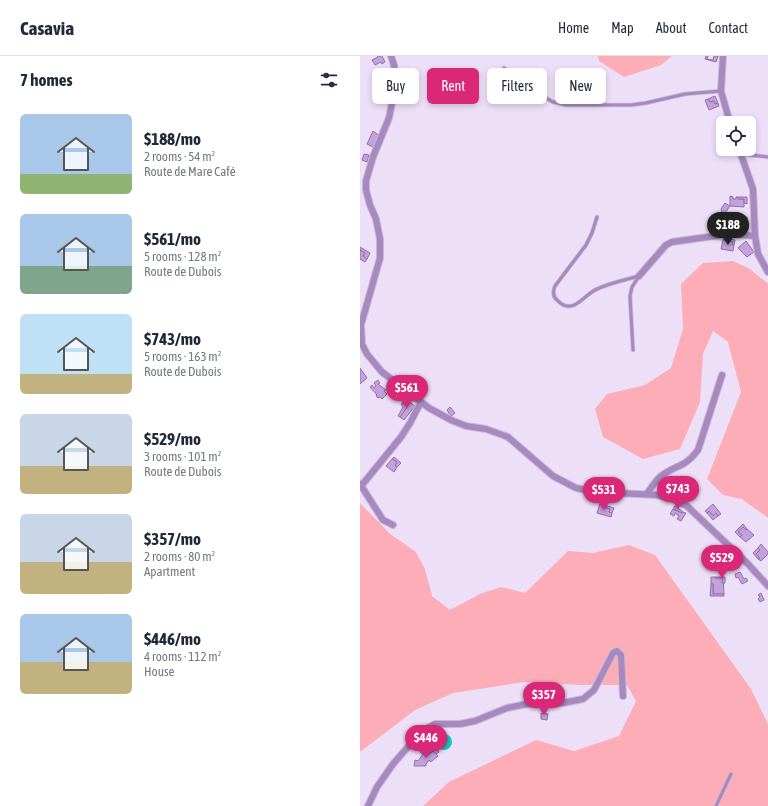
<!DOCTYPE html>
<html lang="en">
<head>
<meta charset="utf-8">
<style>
  :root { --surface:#fff; --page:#f2f2f3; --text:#1f2937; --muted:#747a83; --line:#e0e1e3; --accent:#db2777 }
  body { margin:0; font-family:"Asap Condensed",sans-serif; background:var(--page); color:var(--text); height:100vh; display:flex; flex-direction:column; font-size:15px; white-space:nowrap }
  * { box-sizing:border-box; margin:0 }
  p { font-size:13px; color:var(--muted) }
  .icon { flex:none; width:22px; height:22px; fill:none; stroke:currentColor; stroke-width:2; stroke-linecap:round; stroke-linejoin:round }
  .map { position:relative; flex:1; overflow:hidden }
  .details { display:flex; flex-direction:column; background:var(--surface); width:360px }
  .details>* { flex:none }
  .hud { position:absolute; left:12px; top:12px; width:336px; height:36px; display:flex; gap:8px }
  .fabs { position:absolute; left:356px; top:60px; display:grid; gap:8px }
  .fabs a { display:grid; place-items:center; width:40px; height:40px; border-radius:6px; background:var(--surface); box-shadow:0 2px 6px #0003; font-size:20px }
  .price { position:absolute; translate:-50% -34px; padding:0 9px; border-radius:14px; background:var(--accent); color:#fff; font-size:13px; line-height:26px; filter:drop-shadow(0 1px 2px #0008) }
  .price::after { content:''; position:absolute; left:50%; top:24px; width:12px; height:9px; margin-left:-6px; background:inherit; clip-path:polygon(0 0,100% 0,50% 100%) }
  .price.selected { background:#222; color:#fff }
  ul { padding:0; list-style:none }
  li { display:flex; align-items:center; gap:12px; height:100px; padding:0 20px }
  li span { display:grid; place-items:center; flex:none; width:112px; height:80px; border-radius:6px; color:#555 }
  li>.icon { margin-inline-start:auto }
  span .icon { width:48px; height:48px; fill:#fffc; stroke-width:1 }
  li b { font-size:17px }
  h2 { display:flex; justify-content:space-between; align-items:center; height:48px; padding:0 20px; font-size:17px }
  .tag { padding:0 14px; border-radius:6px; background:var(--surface); box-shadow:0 2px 6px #0003; font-size:14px; line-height:36px }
  .tag.selected { background:var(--accent); color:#fff }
  header { display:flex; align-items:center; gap:24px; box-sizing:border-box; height:56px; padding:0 20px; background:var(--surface); border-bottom:1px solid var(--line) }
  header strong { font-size:19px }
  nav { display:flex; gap:22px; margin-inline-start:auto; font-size:14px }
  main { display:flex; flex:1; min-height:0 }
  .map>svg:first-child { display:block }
</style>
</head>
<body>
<header>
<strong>Casavia</strong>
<nav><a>Home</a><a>Map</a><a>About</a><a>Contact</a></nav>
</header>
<main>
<section class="details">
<h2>7 homes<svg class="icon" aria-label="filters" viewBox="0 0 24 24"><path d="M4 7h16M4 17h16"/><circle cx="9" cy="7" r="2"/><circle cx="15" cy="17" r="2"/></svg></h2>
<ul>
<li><span style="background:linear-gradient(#a9c7e8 75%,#8fb573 0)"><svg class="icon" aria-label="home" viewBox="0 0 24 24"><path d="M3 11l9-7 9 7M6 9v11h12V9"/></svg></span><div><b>$188/mo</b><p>2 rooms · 54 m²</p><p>Route de Mare Café</p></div></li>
<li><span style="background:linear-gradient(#a9c7e8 65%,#7fa58c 0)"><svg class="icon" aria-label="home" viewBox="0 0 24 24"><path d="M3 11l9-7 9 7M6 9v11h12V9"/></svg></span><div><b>$561/mo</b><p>5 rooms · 128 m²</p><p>Route de Dubois</p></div></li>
<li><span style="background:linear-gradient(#bfe0f5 75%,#c2b280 0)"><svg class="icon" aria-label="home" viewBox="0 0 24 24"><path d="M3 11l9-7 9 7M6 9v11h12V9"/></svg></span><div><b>$743/mo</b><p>5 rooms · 163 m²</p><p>Route de Dubois</p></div></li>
<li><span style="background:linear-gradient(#c9d6e8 65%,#c2b280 0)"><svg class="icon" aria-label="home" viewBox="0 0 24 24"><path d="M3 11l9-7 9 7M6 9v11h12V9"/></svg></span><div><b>$529/mo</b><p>3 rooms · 101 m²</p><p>Route de Dubois</p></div></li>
<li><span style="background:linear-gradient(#c9d6e8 60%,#c2b280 0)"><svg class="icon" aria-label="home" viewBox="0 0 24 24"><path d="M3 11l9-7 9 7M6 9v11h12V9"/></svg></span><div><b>$357/mo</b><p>2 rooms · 80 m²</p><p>Apartment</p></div></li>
<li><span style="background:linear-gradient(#a9c7e8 60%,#c2b280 0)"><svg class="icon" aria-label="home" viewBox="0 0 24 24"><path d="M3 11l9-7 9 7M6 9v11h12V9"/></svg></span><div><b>$446/mo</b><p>4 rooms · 112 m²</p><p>House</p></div></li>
</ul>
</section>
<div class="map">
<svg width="408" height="750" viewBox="0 0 408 750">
  <rect width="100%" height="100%" fill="#eddff8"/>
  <!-- green -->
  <g fill="#fcadb8">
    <path d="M238,0H312L301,9L264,21L239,5Z"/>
    <path d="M373,205L390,213L408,228V462L382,443L363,439L347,423L381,336L368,286L353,275L343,298L340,346L320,393L283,403L243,381L235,353L247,338L285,329L311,312L323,273L321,228L343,207Z"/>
    <path d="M0,447L30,478L56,496L65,513L72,540L90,554L120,538L141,531L165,537L208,495L233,497L269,489L295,499L391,633L408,668V750H63L89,726L176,684L214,695L259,680L276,645L267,629H222L164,626L93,637L55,654L0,696Z"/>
  </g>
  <!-- water -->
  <circle fill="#14ccc4" cx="84" cy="686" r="8"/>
  <!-- building -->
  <g fill="#c2a1dc" stroke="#9171a8">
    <path d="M17,0H22L25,6L22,8L21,6L15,9L12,4L18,1Z"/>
    <path d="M346,0H348L347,3L353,4L354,0H358L356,6L345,3Z"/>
    <path d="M355,40L358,47L355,48L354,45L350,46L348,43Z"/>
    <path d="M348,43L350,46L354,45L355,48L358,47L359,50L349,54L345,44Z"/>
    <path d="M13,75L20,80L15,92L7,88Z"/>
    <path d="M4,98L9,99L7,106L2,104Z"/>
    <path d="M370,140L373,141V143H376V141H378V143H384V151L370,150Z"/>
    <path d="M378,141H387V148L384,147V143H378Z"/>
    <path d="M365,147L370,150L360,164L366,168L362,174L354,168L362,157L361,153Z"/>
    <path d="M375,161H387V171H373V163H375Z"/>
    <path d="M363,182L375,184L374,189H372L373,186L363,184Z"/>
    <path d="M363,184L373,186L372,189H374L373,195L361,193Z"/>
    <path d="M386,185L394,196L387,201L378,192Z"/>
    <path d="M0,191L10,197L7,203L3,200L5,197L0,194Z"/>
    <path d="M0,194L5,197L3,200L7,203L5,206L0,203Z"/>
    <path d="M0,312L7,322L0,328Z"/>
    <path d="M18,324L20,327L18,328L26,334L24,335L27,338L22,343L20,341L18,342L16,340L17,339L10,331L12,329L14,332L16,330L14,327Z"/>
    <path d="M45,343L55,350L44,364L40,361L47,351L42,347Z"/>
    <path d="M42,347L47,351L40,361L38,360L43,351L41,349Z"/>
    <path d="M90,351L95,357L91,360L87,354Z"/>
    <path d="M34,401L41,407L37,411L35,409L37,406L32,403Z"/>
    <path d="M32,403L37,406L35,409L37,411L34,416L26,410Z"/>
    <path d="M311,425L317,427L315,434L309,431Z"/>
    <path d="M240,448L244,449L243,451L250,453L249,456L252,457L251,461L237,457Z"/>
    <path d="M353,448L361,458L358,460L356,457L353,460L349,455L347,457L345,455Z"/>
    <path d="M244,449L254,452L252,457L249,456L250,453L243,451Z"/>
    <path d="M315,450L323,456L322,457L313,453Z"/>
    <path d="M313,453L322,457L323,456L326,457L321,465L317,463L319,460L315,457L314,460L310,458Z"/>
    <path d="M349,455L353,460L356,457L358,460L353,464L347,457Z"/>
    <path d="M383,468L387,473L386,474L383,471L378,476L382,479L380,481L375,476Z"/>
    <path d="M383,471L386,474L387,473L394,479L386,486L380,481L382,479L378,476Z"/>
    <path d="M401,488L408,496V498L401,505L398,503L400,502L396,498L400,494L398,492Z"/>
    <path d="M357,489L359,493L362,491L367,499L359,503L353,491Z"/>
    <path d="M364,490L369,501L365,503L367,506L361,509L359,503L367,499L362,491Z"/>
    <path d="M398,492L400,494L396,498L400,502L398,503L393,497Z"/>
    <path d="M380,516L384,523L386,522L388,525L382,528L378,521L376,522L375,518Z"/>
    <path d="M351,521H355V522H363L364,538H353V528H351Z"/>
    <path d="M355,521H365V527H362L363,522H355Z"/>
    <path d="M351,528H353V538H364V540H350Z"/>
    <path d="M401,537L404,544L400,546L398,543L400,541L398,539Z"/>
    <path d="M181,657L188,658L187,664L181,663Z"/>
    <path d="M74,690L79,696L76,698L73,695L70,697L68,695Z"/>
    <path d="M65,691L70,697L67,700L64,697L62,698L58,693Z"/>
    <path d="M73,695L78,700L71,706L69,704L66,708V710H54L55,704L58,705L63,698L67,700Z"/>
  </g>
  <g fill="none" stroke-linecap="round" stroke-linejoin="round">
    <defs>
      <g id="service">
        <path d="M144,12L174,35L193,46L206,49H271L286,47L325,38L361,35"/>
        <path d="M381,98L408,101"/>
        <path d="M237,161L232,177L226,189L195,230C193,235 192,240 197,244C213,261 223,239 237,233C250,227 265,224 279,220"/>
        <path d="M273,294L270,240L272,231L279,220"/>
        <path d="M356,750L371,718"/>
      </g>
      <g id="minor">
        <path d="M31,0L34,9L36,27L29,62L13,101L6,125V134L10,149L16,163L20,183V202L1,269L2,288L7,298L22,316L69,352L91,364L106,370L126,373L148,381L193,420L216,432L240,437H257L297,439L313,443L327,450L388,508L408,530"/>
        <path d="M363,0L361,35L370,67"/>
        <path d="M379,93L393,133L395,180L398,198L408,216"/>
        <path d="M279,220L306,189L312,186L369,178L395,180"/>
        <path d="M0,428L23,464L33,469"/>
        <path d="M2,429L41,381L50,367L61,346"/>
        <path d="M287,438C291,432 295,425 301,420C315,409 325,412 338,394L362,319"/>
        <path d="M8,750L17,731L33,708L62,675L75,668H100L115,665L147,652L167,648L203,647L223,643L234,634L252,599L253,597L257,595L261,599L263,640"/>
      </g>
    </defs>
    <!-- service casing -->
    <use href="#service" stroke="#c7bad2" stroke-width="4.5"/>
    <!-- minor casing -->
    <use href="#minor" stroke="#c7bad2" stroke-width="8"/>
    <!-- service -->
    <use href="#service" stroke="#a789bf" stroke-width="3"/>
    <!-- minor -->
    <use href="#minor" stroke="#a789bf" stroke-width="6"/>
  </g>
</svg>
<div class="fabs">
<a><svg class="icon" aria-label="locate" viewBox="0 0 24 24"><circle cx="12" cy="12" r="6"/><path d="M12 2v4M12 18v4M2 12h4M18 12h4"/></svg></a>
</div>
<b class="price selected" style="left:368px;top:190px">$188</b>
<b class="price" style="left:47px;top:353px">$561</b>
<b class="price" style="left:318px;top:454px">$743</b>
<b class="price" style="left:244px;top:455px">$531</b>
<b class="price" style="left:362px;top:523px">$529</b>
<b class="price" style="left:184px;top:660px">$357</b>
<b class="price" style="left:66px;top:703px">$446</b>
<div class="hud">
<a class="tag">Buy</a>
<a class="tag selected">Rent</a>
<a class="tag">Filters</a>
<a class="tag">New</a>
</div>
</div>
</main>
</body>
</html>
